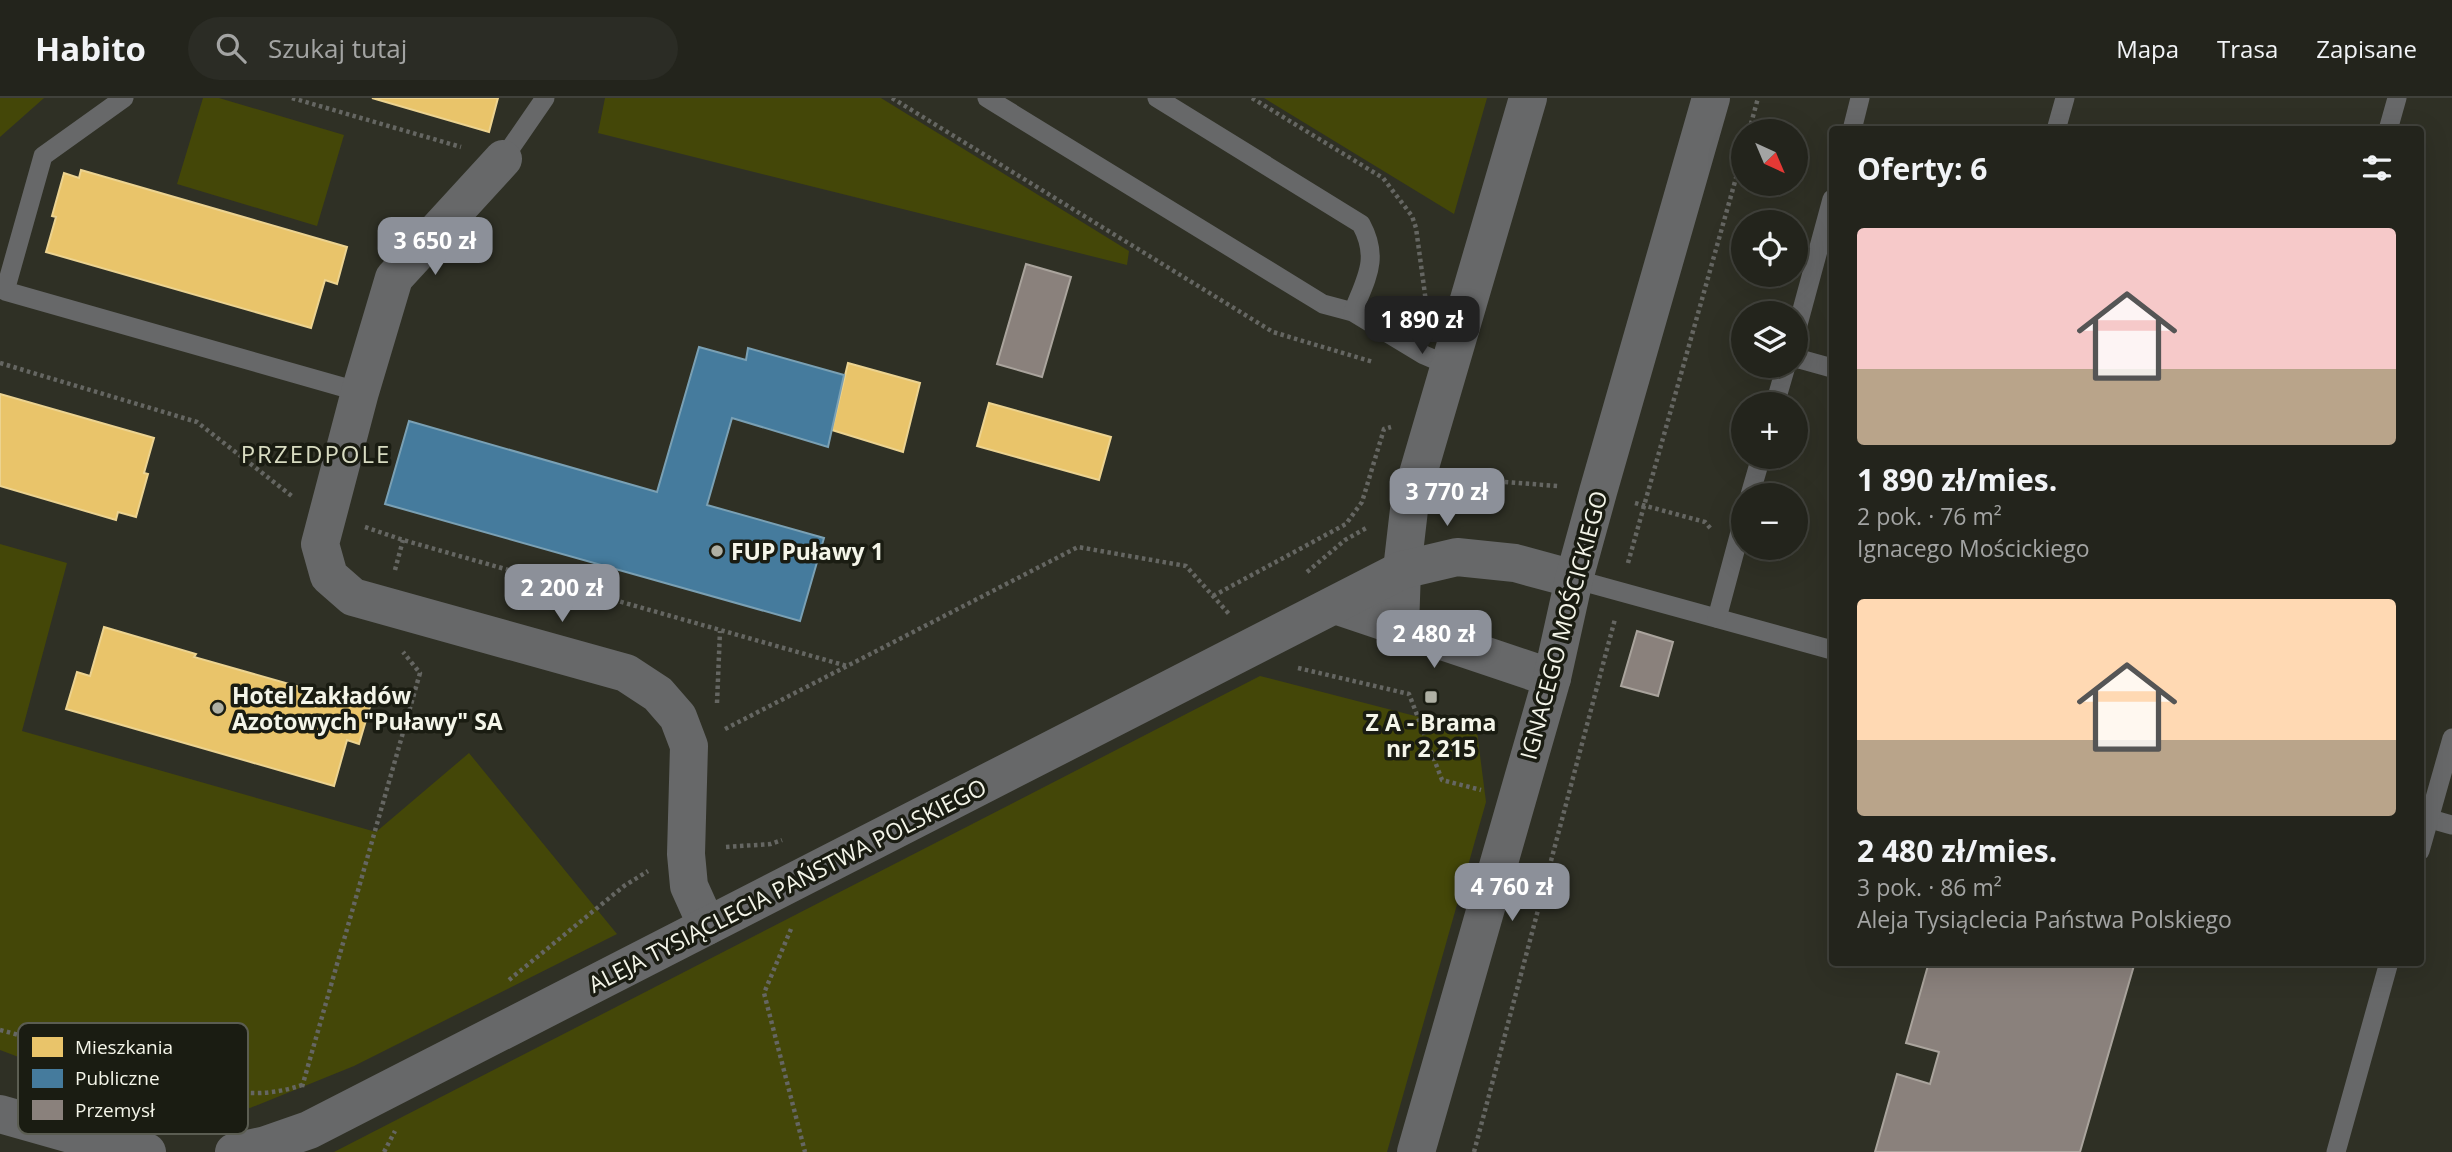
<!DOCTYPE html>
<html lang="pl">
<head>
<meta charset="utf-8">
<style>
  :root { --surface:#23241c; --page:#2b2c25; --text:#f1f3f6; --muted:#a3a4a3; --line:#40413b; --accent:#8c9099 }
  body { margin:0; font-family:"Open Sans",sans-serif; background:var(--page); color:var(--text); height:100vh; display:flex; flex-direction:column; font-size:26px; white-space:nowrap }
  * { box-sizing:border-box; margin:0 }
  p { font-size:23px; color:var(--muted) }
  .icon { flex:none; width:38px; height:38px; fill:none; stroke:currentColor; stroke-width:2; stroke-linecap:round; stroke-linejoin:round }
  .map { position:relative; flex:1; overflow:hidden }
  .panel { position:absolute; left:1829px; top:28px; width:595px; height:840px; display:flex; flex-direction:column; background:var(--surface); border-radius:7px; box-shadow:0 7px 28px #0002,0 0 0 2px var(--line) }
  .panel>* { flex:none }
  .needle { width:46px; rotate:136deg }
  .fabs { position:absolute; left:1731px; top:21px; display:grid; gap:14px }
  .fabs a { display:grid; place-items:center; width:77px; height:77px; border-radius:50%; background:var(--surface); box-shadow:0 7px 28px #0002,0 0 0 2px var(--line); font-size:35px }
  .price { position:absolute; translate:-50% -60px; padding:0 16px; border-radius:14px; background:var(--accent); color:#fff; font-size:23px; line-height:46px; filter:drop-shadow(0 2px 4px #0008) }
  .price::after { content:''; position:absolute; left:50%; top:42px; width:21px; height:16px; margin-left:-10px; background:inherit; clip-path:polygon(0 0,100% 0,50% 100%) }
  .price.active { background:#222; color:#fff }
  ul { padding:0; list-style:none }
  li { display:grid; align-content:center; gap:14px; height:371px; padding:0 28px }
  li span { display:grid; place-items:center; height:217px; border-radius:7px; color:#555 }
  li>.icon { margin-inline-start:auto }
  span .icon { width:126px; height:126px; fill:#fffc; stroke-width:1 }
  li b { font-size:30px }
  h2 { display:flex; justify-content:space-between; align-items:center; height:84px; padding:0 28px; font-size:30px }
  header { display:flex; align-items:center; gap:42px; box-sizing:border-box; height:98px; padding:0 35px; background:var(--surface); border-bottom:2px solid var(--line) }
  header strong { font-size:33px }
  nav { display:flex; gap:38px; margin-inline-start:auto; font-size:24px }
  .search { width:490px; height:63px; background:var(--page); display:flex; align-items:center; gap:18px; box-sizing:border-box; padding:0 24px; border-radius:38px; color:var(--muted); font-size:26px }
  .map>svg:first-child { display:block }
</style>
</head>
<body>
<header>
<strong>Habito</strong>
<div class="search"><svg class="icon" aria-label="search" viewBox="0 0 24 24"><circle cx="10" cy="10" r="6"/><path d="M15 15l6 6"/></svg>Szukaj tutaj</div>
<nav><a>Mapa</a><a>Trasa</a><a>Zapisane</a></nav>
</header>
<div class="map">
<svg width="2452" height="1054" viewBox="0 0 2452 1054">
  <rect width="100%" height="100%" fill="#2f3025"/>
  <!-- green -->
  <g fill="#444708">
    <path d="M0,0H44L0,39Z"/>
    <path d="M203,0H219L344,37L317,128L177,86Z"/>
    <path d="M605,0H881L1129,153L1127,167L598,35Z"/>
    <path d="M1264,0H1487L1454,116Z"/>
    <path d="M0,446L67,465L22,633L376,734L469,655L617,836L354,968L250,1010L148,1008L0,952Z"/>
    <path d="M1260,578L1477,634L1486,704L1387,1054H334Z"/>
  </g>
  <!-- homes -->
  <g fill="#e9c46a" stroke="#ecd390" stroke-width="2">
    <path d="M372,0H498L489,34Z"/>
    <path d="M81,72L347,149L337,186L325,182L311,230L46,154L56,119L52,118L64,75L79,80Z"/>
    <path d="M848,265L920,285L903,354L832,332Z"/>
    <path d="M0,296L154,340L144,375L148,376L136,419L118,414L116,422L0,388Z"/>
    <path d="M989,305L1111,339L1099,382L977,348Z"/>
    <path d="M104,529L196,556L194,559L370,609L359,646L347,642L334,688L66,611L77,574L90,578Z"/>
  </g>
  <!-- public -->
  <path fill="#457b9d" stroke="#7aa0b4" stroke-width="2" d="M699,249L746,262L748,250L844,277L828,349L732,320L707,407L824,440L800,523L385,406L409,323L657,394Z"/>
  <!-- industry -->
  <g fill="#8a817c" stroke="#aaa49d" stroke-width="2">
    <path d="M1026,166L1071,179L1042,279L997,266Z"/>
    <path d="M1637,533L1673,544L1658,598L1621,588Z"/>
    <path d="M1929,864H2135L2080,1054H1875L1897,976L1930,986L1939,954L1906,945Z"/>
  </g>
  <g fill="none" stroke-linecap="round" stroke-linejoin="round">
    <!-- path -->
    <g stroke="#656662" stroke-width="4.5" stroke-dasharray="3.5 3.5" stroke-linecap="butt">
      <path d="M292,0L461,49"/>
      <path d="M892,0L1273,234L1373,264"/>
      <path d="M1252,0L1383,80L1412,118L1416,130L1426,204"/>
      <path d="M1749,33L1758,0"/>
      <path d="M0,265L197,324L293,399"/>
      <path d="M1456,385L1478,382L1558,388"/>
      <path d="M1635,405L1705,424L1711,431"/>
      <path d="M365,429L403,442L847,568"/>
      <path d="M1628,465L1743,55"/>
      <path d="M395,472L403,442"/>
      <path d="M1307,474L1345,442L1368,429"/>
      <path d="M1213,498L1346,426L1362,404L1384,331L1391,329"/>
      <path d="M1298,570L1409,596L1442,682L1481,692"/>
      <path d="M717,605L720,533"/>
      <path d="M725,631L1078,449L1186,468L1230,517"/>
      <path d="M726,749L771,746L782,742"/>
      <path d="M791,831L764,895L805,1054"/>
      <path d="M509,882L624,788L648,773"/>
      <path d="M0,932C49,945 98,957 147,970C206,985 243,1008 305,986"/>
      <path d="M302,989L420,575L403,554"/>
      <path d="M175,1025L208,1024"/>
      <path d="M384,1054L395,1033"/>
      <path d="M1474,1054L1615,521"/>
    </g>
    <!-- lane -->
    <g stroke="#676869" stroke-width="19">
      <path d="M124,0L43,58L5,193L360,294"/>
      <path d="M987,0L1323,206L1353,214L1424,257L1450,268"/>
      <path d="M1157,0L1361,126C1380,161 1366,180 1353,214"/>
      <path d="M1852,32L1860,0"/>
      <path d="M2056,32L2065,0"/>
      <path d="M2388,32L2397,0"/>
      <path d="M503,61L545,0"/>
      <path d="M1796,234L1832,101"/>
      <path d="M1796,260L1832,270"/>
      <path d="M1775,306L1786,268"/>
      <path d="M1750,397L1761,359"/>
      <path d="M1574,481L1832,552"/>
      <path d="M1717,520L1743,423"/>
      <path d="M2420,718L2452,727"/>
      <path d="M2420,753L2452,640"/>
      <path d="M2336,1054L2389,864"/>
    </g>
    <!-- street -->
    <g stroke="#676869" stroke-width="38">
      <path d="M503,61L394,180L360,294L320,446L329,478L353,499L626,575L658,596L678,619L689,648L686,756L689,788L707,828"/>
      <path d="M1335,507L1552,580"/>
      <path d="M1400,529L1402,472L1410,403L1528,0"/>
      <path d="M0,1016L120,1050L147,1054"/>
      <path d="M234,1054L266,1047L309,1032L1402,472L1457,459L1515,465L1574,481"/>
      <path d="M1416,1054L1552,580L1574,481L1598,394L1711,0"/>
    </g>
  </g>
  <!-- markers -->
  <g fill="#afb0a4" stroke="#1a1c12" stroke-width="2.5">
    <circle cx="717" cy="453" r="7"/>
    <rect x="1424" y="592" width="14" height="14" rx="3.5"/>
    <circle cx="218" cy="610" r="7"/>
  </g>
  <g text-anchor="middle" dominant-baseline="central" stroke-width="7" stroke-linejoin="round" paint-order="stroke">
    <!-- poi labels -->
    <g font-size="23" font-weight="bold" fill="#f4f5e9" stroke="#1a1c12" text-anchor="start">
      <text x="731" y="453">FUP Puławy 1</text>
      <text x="232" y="597">Hotel Zakładów<tspan x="232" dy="26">Azotowych "Puławy" SA</tspan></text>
      <text x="1431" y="624" text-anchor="middle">Z A - Brama<tspan x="1431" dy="26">nr 2 215</tspan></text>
    </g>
    <!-- street labels -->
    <g font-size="23" fill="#f4f5e9" stroke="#1a1c12">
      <text transform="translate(1563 527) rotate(-75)">IGNACEGO MOŚCICKIEGO</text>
      <text transform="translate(787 787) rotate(-27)">ALEJA TYSIĄCLECIA PAŃSTWA POLSKIEGO</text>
    </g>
    <!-- neighbourhood labels -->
    <g font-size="24" letter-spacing="2" fill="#d8dbc1" stroke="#1a1c12">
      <text x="316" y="355">PRZEDPOLE</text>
    </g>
  </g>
  <!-- legend -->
  <rect x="18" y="925" width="230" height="111" rx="10" fill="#1a1c12" stroke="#5b5d52" stroke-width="2"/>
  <rect x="32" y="939" width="31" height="20" fill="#e9c46a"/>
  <rect x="32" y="971" width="31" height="19" fill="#457b9d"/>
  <rect x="32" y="1002" width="31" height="20" fill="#8a817c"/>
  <g font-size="19" fill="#f4f5e9">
    <text x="75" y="956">Mieszkania</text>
    <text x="75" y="987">Publiczne</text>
    <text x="75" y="1019">Przemysł</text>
  </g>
</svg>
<div class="fabs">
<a><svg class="needle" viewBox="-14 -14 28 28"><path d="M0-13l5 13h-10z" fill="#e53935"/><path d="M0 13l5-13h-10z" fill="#a3a4a3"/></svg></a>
<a><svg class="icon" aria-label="locate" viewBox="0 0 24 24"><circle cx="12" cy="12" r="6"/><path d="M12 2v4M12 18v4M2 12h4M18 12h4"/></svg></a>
<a><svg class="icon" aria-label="layers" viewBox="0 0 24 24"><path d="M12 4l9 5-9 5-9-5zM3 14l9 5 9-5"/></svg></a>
<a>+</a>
<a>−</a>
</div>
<b class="price" style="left:435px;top:179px">3 650 zł</b>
<b class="price active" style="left:1422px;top:258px">1 890 zł</b>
<b class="price" style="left:1447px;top:430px">3 770 zł</b>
<b class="price" style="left:562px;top:526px">2 200 zł</b>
<b class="price" style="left:1434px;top:572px">2 480 zł</b>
<b class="price" style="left:1512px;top:825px">4 760 zł</b>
<section class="panel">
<h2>Oferty: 6<svg class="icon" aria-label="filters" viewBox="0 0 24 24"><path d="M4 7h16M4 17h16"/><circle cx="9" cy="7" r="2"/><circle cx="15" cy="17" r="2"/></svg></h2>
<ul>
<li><span style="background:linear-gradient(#f6c9c9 65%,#b9a48a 0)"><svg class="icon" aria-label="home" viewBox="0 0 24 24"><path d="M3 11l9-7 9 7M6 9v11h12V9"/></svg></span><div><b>1 890 zł/mies.</b><p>2 pok. · 76 m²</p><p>Ignacego Mościckiego</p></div></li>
<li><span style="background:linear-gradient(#ffd9b3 65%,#b9a48a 0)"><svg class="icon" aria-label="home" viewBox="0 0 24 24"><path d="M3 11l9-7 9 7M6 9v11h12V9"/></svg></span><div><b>2 480 zł/mies.</b><p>3 pok. · 86 m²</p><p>Aleja Tysiąclecia Państwa Polskiego</p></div></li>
</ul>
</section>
</div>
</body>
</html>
